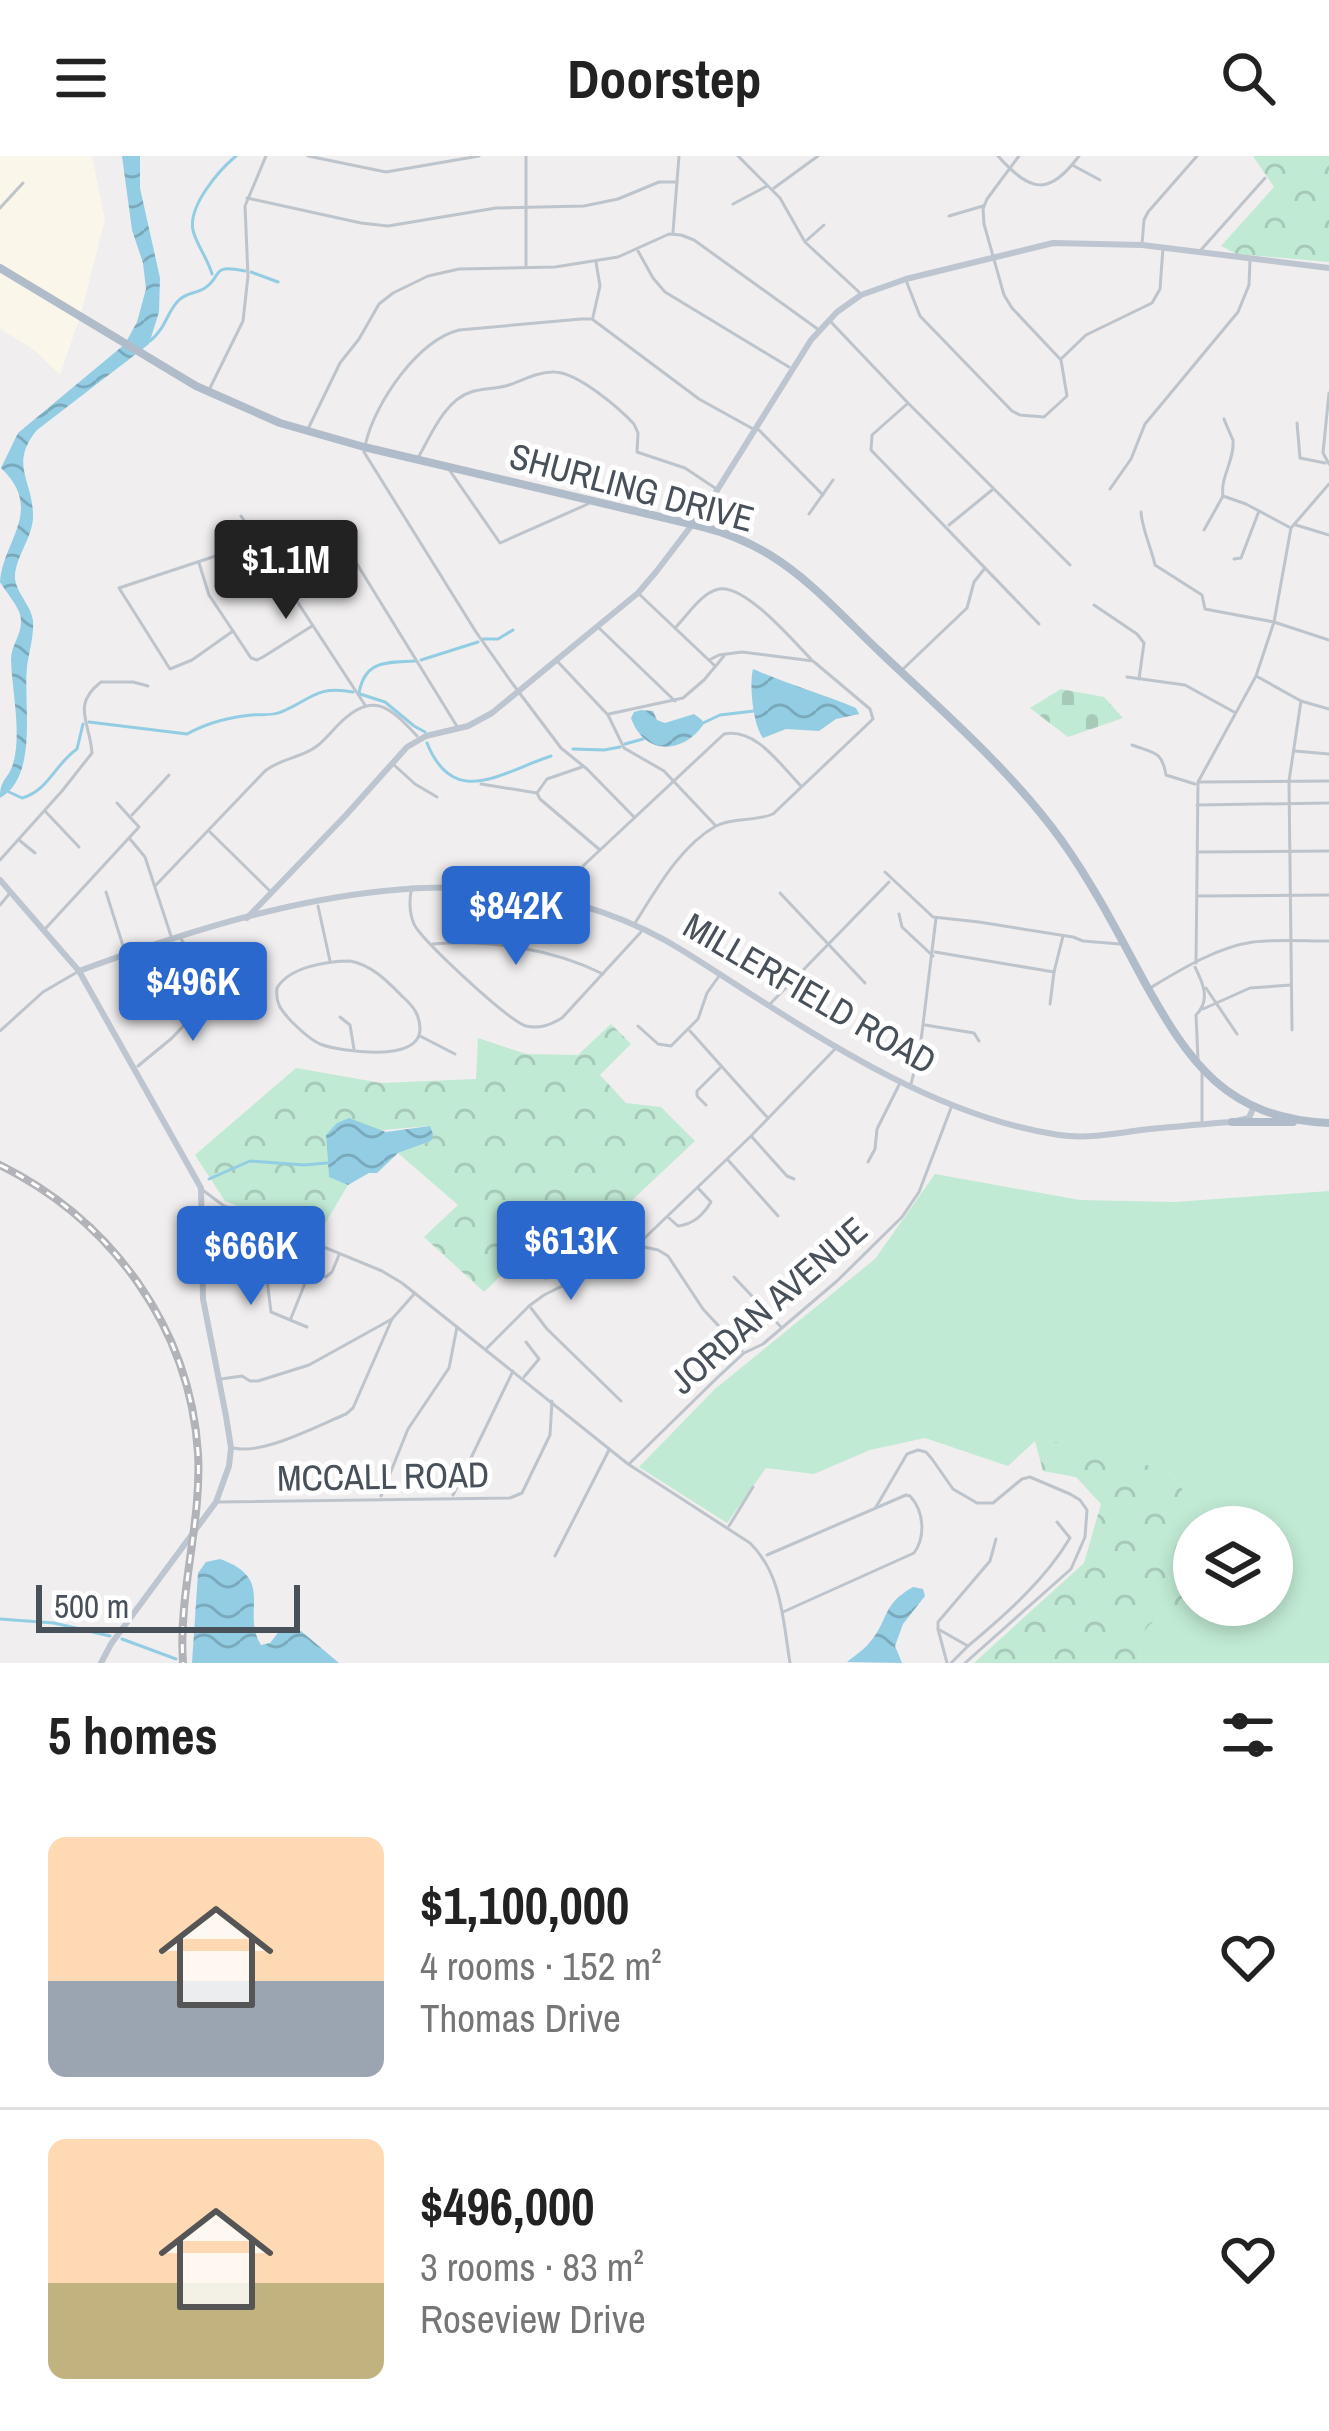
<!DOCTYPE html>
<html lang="en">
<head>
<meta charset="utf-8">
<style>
  :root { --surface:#fff; --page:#f6f6f6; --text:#222; --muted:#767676; --line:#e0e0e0; --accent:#2b68ce }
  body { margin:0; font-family:"Archivo Narrow",sans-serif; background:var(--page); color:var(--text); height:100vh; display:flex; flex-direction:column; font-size:45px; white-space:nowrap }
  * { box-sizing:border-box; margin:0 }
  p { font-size:39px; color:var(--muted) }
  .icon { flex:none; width:66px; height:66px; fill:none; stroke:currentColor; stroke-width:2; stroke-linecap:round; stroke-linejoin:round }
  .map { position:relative; height:1507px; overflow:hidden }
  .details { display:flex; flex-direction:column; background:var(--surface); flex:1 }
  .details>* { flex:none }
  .buttons { position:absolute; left:1173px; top:1350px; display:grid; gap:24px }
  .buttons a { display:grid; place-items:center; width:120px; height:120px; border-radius:50%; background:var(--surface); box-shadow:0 6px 18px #0003; font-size:60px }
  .scale { position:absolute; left:36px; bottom:30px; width:264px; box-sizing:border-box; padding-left:12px; border:6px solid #485059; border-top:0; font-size:33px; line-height:42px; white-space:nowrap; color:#485059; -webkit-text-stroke:9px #fff; paint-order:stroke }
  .price { position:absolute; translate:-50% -102px; padding:0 27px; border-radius:12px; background:var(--accent); color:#fff; font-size:39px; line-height:78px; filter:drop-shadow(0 3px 6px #0008) }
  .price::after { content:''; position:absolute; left:50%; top:72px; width:36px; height:27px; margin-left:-18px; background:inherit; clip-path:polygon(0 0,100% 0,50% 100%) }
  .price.active { background:#222; color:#fff }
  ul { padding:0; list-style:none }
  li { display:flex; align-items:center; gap:36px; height:300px; padding:0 48px }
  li+li { border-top:3px solid var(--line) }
  li span { display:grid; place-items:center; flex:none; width:336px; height:240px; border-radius:18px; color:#555 }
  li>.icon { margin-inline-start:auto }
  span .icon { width:144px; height:144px; fill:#fffc; stroke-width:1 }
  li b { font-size:51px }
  h2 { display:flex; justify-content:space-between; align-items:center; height:144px; padding:0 48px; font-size:51px }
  header { display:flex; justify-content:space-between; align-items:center; height:156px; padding:0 48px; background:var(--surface); font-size:54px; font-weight:700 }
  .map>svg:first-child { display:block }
</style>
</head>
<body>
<header><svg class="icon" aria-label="menu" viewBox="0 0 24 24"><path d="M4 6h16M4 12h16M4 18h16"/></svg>Doorstep<svg class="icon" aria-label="search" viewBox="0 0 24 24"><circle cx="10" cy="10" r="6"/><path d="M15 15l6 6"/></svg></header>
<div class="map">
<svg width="1329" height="1507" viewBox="0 0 1329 1507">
  <defs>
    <pattern id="forest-crowns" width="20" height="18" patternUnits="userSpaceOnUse" patternTransform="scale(3)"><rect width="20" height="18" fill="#c0ead3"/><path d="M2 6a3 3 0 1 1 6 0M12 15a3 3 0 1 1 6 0" fill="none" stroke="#a6cab7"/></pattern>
    <pattern id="cemetery-stones" width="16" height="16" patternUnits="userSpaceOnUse" patternTransform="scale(3)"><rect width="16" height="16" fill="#c0ead3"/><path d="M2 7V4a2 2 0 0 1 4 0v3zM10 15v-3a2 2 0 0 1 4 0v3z" fill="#a6cab7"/></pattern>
    <pattern id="water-waves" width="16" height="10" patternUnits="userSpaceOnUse" patternTransform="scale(3)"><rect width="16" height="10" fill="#92cde3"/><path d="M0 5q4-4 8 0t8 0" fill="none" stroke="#79a9bb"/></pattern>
  </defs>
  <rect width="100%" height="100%" fill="#f0eeee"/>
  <!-- commercial -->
  <path fill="#faf6e9" d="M0,0H92L105,64L81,158L60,219L33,193L0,173Z"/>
  <!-- grass -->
  <path fill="#c0ead3" d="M935,1018L1080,1044L1174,1046L1329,1035V1507H1140C1141,1494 1140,1480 1148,1470C1163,1451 1247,1449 1272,1449V1440L1276,1439L1272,1434V1371H1214L1168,1316L1035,1285L1008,1310L925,1282L870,1294L814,1318L766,1312L727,1367L639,1311L715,1233L875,1103Z"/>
  <!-- forest -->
  <g fill="url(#forest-crowns)">
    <path d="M1253,0H1329V106L1237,98L1221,90L1274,31Z"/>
    <path d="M611,868L631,888L600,919L626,947L661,951L695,985L546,1125L517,1104L484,1136L424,1081L458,1049L398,997L431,985L429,970L326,979L329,1020L348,1029L317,1081L225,1045L195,999L296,912L381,927L476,923L478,882L526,898L578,899Z"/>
    <path d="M1035,1285L1081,1288L1168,1316L1214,1371H1194V1449H1225C1209,1452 1192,1455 1176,1458C1142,1465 1142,1475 1140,1507H974L1084,1407L1101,1348L1076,1321L1043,1315Z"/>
  </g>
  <!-- cemetery -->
  <path fill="url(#cemetery-stones)" d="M1061,533L1104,541L1123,562L1068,581L1030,552Z"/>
  <!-- water -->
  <g fill="url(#water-waves)">
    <path d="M122,0H140V32L160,122L159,156L149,188L37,274C8,309 34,325 33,362C32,383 14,403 15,423C17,438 31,449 33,465C34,480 29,496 27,511C23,548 39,620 0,642C0,622 8,624 13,608C22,578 12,535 11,504C11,487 25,476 20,458C16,447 6,436 0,426C3,384 45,354 1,312L18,277L125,188L137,166L146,133L143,107L132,74Z"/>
    <path d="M753,513C785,527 822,538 856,552L859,558L836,563L819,575L786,573L763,582C753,569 749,529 753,513Z"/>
    <path d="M641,554L653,555L657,564L665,567L694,558L702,564L703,569C682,599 644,599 631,562L634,556Z"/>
    <path d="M349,962L386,976L430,970L433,978L431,985L398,997L377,1017H369L348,1029L329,1021L326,979L337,967Z"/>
    <path d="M220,1403C277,1423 240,1456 261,1489L270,1487L281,1473L301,1475L339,1507H192L198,1417L206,1406Z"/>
    <path d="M913,1431L923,1433L925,1440L903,1468L895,1490L902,1507L847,1506C854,1500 864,1494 870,1486C889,1464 881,1449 913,1431Z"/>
  </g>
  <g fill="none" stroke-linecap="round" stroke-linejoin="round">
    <!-- stream -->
    <g stroke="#92cde3" stroke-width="3">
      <path d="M251,116L278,126"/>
      <path d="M212,118C208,103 195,86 193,74C188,50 219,14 236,0"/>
      <path d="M150,185C166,172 166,158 178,145C186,136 196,138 205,132C224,119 209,108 245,115"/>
      <path d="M483,483H498L513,474"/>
      <path d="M421,504L478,486"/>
      <path d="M359,537C365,503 388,507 415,505"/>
      <path d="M360,538L385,546L414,570L425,576"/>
      <path d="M89,566L187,578C207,567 230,561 252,559C262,558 272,560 281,556C311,544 316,529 353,536"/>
      <path d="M703,567L720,559L754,555"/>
      <path d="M427,587C454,654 502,616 551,600"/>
      <path d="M625,588L643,583"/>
      <path d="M573,593L604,594L620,591"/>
      <path d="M9,636L22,642C49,634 55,608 77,593L83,568"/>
      <path d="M209,1023L250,1005L304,1009L327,1007"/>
      <path d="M0,1463L54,1467L110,1480"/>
      <path d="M122,1483L176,1503"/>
    </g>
    <!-- street -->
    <g stroke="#bec4cc" stroke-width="3">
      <path d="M308,0L386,16L479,0"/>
      <path d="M526,0V109"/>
      <path d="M738,0L780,42L805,86L859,136"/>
      <path d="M998,0C1031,37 1049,40 1079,0"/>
      <path d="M1074,10L1100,24"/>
      <path d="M774,32L818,0"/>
      <path d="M247,42L361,67L388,70L496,52L584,50L618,43L659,26H677"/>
      <path d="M733,48L767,30"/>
      <path d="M0,52L23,27"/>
      <path d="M949,60L983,50"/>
      <path d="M673,76L679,0"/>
      <path d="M807,84L824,69"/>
      <path d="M1142,88L1144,64L1148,56L1197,0"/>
      <path d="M638,95L653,122L665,136L789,211"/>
      <path d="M1200,95L1265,22"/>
      <path d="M907,127L920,160L1012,255L1020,259L1044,261L1067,240L1061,204L1012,152L1004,139L984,68L983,53L987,43L1019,0"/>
      <path d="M593,161L600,130L596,106"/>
      <path d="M830,165L908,247L1070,409"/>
      <path d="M1062,202L1086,179L1152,147L1160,133L1163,92"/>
      <path d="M209,234L243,165L248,120L245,50L266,0"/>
      <path d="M1329,237L1323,297L1329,308"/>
      <path d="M907,248L872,279L871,294L1039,468"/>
      <path d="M1224,263C1225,266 1232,282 1233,284C1235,304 1220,321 1223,340L1246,348L1289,371"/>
      <path d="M1297,267L1300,302L1325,307"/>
      <path d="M759,274L823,339"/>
      <path d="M307,275L340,207L359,183L379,148L393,137L428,120L459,113L555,111L618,101L669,78L681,79L694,84L819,174"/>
      <path d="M366,286C376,246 417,185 459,174L581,163H592L699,243L755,274"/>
      <path d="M364,296L476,476L512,527L561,592L587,613L634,661"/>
      <path d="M418,302C431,279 445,244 471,236C483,232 497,233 509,229C523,224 540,215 555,216C578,217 618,251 634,268L638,277L637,296L685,312L715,332"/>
      <path d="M448,312L500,387L588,348"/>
      <path d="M1110,333L1131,303L1145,268L1238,156L1249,129L1250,104"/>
      <path d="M1141,356C1142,373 1151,391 1155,409L1202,439L1205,453L1274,466L1329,484"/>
      <path d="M809,358L833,324"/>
      <path d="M241,360L365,549"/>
      <path d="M949,369L992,334"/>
      <path d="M1296,369L1329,379"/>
      <path d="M1204,374L1223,340"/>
      <path d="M264,395L345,394L357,408L458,572"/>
      <path d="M1234,403L1241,402L1259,355"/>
      <path d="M199,407L209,439L251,502L257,504L263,501L312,470"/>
      <path d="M638,437L714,509"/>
      <path d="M1094,449L1137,478L1144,487L1139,523"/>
      <path d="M599,472L675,545"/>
      <path d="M675,472C687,460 702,436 719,433C745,428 793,485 811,503"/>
      <path d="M233,475L192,504L170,513L119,432L258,386"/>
      <path d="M558,506L608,559L624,592L664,615L715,669"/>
      <path d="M902,514L967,452L974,426L985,412"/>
      <path d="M1127,521L1185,529L1234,556"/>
      <path d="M1258,521L1301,545L1329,553"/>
      <path d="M609,558L683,542L704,524L724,500"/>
      <path d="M1132,589C1154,597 1162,595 1166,619L1195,628"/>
      <path d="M1295,595L1329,598"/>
      <path d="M393,608L415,628L437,641"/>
      <path d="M582,611L547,623L537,637L540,643L600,694"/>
      <path d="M1199,626L1329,625"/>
      <path d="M481,628L537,637"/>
      <path d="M1197,649L1329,647"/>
      <path d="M45,655L79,691"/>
      <path d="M132,659L169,619"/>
      <path d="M210,676L270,735"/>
      <path d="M130,683L145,701L172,783"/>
      <path d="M19,684L35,697"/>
      <path d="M1198,696L1329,695"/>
      <path d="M0,704L62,635L92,597C90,566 71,549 101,526H133L148,530"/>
      <path d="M885,716L933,761L979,766L1073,781L1083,785L1120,788"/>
      <path d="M155,730L265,615C281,602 302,602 317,590C325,584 331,576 338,569C372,534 389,550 417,580"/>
      <path d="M412,731C409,742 409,757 414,768C421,784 509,865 526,870C540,873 550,869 562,862L641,776"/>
      <path d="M106,736L125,796"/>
      <path d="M780,737L865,827"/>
      <path d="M1197,740L1329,739"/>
      <path d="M568,745L575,724L584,709L724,578C757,572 780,609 801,630"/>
      <path d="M0,749L10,737"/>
      <path d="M318,750L330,805"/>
      <path d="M899,758L902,771L933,800"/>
      <path d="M635,767C656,734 680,690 716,670C733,661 755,666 773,658L873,563L870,553L813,505L742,496L719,499L709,504"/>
      <path d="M46,772L139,671L117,647"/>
      <path d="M433,788C488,783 553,793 603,818"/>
      <path d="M935,796L1054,816"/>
      <path d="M350,805C372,809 387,825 403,841C413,850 420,859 420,873C420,907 341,896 320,888C309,883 299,873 291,865C281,854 275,847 277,832C289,811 327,805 350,805Z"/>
      <path d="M1196,807L1198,626L1256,520L1274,466L1291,372L1329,328"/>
      <path d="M1195,811C1203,827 1211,844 1196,859L1198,903"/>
      <path d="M1150,832C1180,814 1217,791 1253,786C1278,783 1304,785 1329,785"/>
      <path d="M1206,832L1237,878"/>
      <path d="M770,848L889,726"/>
      <path d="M1050,848L1054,816L1063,780"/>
      <path d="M1203,853L1250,832L1291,829"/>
      <path d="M340,861L350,869L354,893"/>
      <path d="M925,869L974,877L979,885"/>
      <path d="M638,870L658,888L671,890L698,863L707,837L719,820"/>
      <path d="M1292,874L1289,625L1301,545"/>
      <path d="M0,875L43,836L79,815"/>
      <path d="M690,875L767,961"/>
      <path d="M420,880L455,898"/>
      <path d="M138,910L172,882L220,831L196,806L181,783"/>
      <path d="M1202,916V967"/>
      <path d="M911,928L920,893L936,762"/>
      <path d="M706,949L697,940V935L720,912"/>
      <path d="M752,981L787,1020L794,1023"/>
      <path d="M728,1004L778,1060"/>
      <path d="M868,1006L875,993L877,973L900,927"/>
      <path d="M204,1035L224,1050L382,1115L402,1127L628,1308L750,1387C782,1418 783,1465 790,1507"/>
      <path d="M669,1062L678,1070C694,1068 703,1059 711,1046L698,1032"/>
      <path d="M239,1087L240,1058"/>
      <path d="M639,1090L658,1094L668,1100L703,1153L742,1195"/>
      <path d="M270,1098L326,1121L332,1116L339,1099"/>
      <path d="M204,1110L234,1112L263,1118L267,1124L271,1156L307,1171"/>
      <path d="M734,1121L781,1171"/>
      <path d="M531,1152L547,1173L621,1245"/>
      <path d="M291,1162L310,1115"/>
      <path d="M487,1192L529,1150L544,1139L629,1097L751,980L836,892"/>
      <path d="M524,1221L539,1203L526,1186"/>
      <path d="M221,1223L242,1220L250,1225H258L309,1209L392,1163L415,1137"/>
      <path d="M233,1292C263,1299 317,1270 346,1258L353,1252L392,1163"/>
      <path d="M630,1307L718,1221L744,1197L763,1188L837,1125L902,1061L919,1036L951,952"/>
      <path d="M453,1339L513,1215"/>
      <path d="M381,1340L408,1273L449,1212L457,1171"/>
      <path d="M218,1346L510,1342L522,1337L550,1279L552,1245"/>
      <path d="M876,1351L907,1298L918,1294L926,1296L932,1303L953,1333L977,1347H993L1022,1323L1030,1321L1070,1338L1080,1344L1087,1354L1085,1381L1071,1413L965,1507"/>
      <path d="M729,1370L753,1331"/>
      <path d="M767,1399L906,1339L910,1340C924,1355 926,1380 914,1397L783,1456"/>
      <path d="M555,1400L609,1294"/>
      <path d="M938,1473V1466L990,1405L996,1383"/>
      <path d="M968,1490C1005,1459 1045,1424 1070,1382L1057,1366"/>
      <path d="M947,1507L938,1473L968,1490L951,1507"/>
    </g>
    <!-- secondary -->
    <g stroke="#bdc5d0" stroke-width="6">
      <path d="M0,724L79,815L201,1032L203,1143L226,1260L231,1292L229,1310L216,1346L111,1488L101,1507"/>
      <path d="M247,762L346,659L407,591L426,580L468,570L492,557L638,437L656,416L711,344L811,184L837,156L861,139L906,123L1053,87L1142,89L1329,112"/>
      <path d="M79,815C270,745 498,678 685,796C798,867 924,959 1059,979C1086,983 1114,978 1141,974C1171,971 1202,968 1232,966L1249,962L1254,950"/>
    </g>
    <!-- primary -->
    <g stroke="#b0bcca" stroke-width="8">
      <path d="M0,112L196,230L280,267L364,291L703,371C727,377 749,386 770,399C811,424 845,463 879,495C942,555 1011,614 1062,685C1094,730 1119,779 1145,827C1190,908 1227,962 1329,967"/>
      <path d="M1232,966H1293"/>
    </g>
    <defs>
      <path id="rail" d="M0,1009C111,1064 190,1171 198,1297C202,1367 178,1437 183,1507"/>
    </defs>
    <!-- rail casing -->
    <use href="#rail" stroke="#b1b3b8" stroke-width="8"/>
    <!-- rail -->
    <use href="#rail" stroke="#fff" stroke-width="3" stroke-dasharray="9" stroke-linecap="butt"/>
  </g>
  <g text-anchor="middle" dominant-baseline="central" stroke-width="10" stroke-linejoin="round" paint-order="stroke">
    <!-- street labels -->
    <g font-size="36" fill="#485059" stroke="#fff">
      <text transform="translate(632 331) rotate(15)">SHURLING DRIVE</text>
      <text transform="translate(810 837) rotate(30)">MILLERFIELD ROAD</text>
      <text transform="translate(768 1149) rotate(-41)">JORDAN AVENUE</text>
      <text transform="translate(383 1320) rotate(-1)">MCCALL ROAD</text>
    </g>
  </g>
</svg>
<div class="buttons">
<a><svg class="icon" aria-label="layers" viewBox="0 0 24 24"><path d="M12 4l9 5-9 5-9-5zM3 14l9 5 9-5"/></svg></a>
</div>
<div class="scale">500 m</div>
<b class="price active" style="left:286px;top:466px">$1.1M</b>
<b class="price" style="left:516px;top:812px">$842K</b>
<b class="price" style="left:193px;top:888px">$496K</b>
<b class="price" style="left:571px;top:1147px">$613K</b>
<b class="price" style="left:251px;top:1152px">$666K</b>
</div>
<section class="details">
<h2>5 homes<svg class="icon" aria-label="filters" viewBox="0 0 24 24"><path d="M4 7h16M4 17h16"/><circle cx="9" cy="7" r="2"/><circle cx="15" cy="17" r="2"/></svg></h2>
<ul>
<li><span style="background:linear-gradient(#ffd9b3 60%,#9aa5b1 0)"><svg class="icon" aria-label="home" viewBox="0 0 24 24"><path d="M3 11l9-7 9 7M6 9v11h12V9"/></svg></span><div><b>$1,100,000</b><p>4 rooms · 152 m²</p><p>Thomas Drive</p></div><svg class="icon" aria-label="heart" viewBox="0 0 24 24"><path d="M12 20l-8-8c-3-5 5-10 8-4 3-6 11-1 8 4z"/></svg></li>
<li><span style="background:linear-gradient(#ffd9b3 60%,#c2b280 0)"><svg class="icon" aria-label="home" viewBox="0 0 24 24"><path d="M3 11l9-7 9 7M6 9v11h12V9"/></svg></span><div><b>$496,000</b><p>3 rooms · 83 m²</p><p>Roseview Drive</p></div><svg class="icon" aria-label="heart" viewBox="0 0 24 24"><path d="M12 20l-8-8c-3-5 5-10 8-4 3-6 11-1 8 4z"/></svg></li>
</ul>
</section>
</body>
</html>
